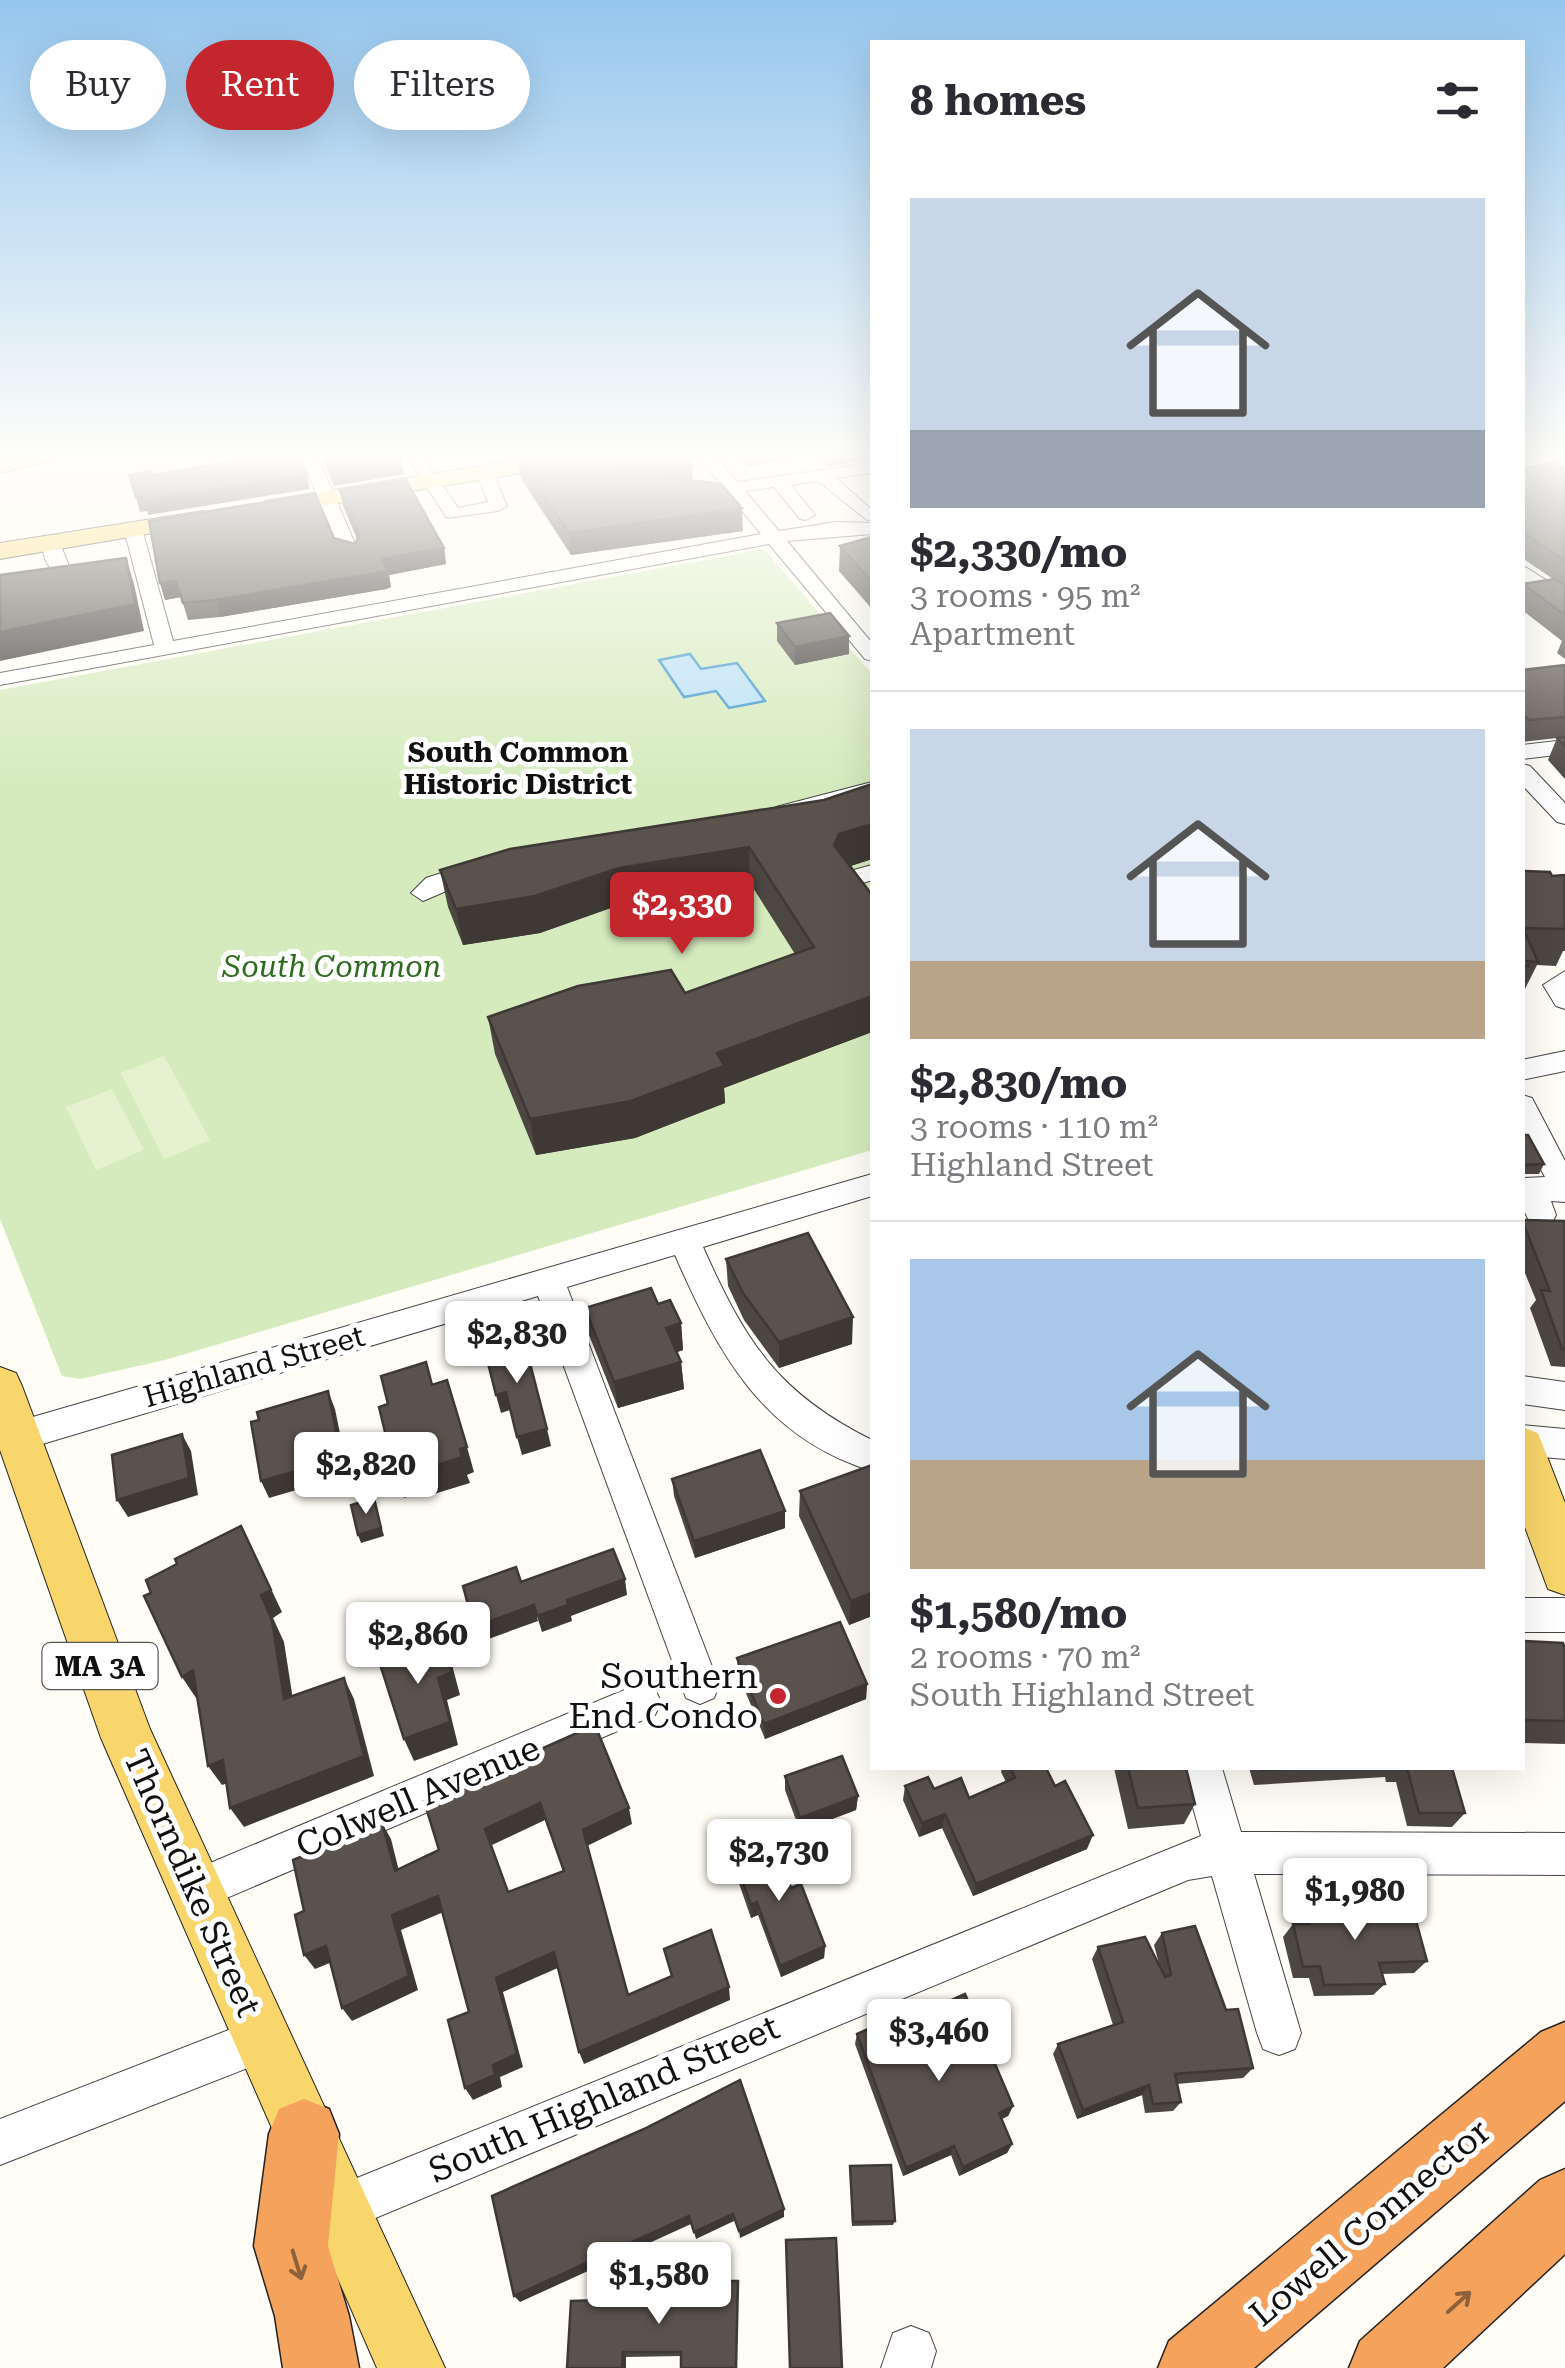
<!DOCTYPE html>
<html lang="en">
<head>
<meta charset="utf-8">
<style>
  :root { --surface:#fff; --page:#f7f7f7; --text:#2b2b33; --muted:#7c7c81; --line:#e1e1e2; --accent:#c4262e }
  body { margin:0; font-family:"Roboto Serif",serif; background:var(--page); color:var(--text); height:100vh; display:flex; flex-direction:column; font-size:38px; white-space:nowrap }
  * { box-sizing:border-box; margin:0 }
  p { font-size:32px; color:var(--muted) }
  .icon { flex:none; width:55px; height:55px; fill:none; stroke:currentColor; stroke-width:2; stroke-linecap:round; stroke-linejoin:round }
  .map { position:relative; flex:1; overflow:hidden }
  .drawer { position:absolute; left:870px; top:40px; width:655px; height:1730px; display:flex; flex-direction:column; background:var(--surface); border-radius:0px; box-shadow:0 10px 40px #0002 }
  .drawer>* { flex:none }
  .hud { position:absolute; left:30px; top:40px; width:690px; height:90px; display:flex; gap:20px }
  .price { position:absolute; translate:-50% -85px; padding:0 22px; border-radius:10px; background:#fff; color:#222; font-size:32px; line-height:65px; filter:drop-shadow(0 2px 5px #0008) }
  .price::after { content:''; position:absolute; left:50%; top:60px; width:30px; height:22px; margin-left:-15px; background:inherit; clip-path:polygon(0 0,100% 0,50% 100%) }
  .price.current { background:var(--accent); color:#fff }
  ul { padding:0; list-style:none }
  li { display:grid; align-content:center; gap:20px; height:530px; padding:0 40px }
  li+li { border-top:2px solid var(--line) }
  li span { display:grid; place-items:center; height:310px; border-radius:0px; color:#555 }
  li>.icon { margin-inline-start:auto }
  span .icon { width:180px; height:180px; fill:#fffc; stroke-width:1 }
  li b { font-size:42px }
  h2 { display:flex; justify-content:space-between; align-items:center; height:120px; padding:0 40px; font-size:42px }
  .tag { padding:0 35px; border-radius:45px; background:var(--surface); box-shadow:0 10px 40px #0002; font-size:35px; line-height:90px }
  .tag.current { background:var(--accent); color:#fff }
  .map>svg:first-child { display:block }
</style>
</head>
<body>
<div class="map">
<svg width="1565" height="2368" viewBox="0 0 1565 2368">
  <rect width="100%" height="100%" fill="#fffdf5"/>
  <!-- green -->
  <path fill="#d5ebbd" d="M764,549L872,674V1150L165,1360L80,1379L62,1376L0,1219V690Z"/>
  <!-- pitch -->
  <g fill="#e6f2cf">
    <path d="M164,1056L210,1140L164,1159L121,1073Z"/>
    <path d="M112,1089L144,1150L96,1170L66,1107Z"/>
  </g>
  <!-- water -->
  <path fill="#b9e0f7" stroke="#3f96cf" stroke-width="2.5" d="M690,654L701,669L737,663L765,701L729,708L716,691L684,697L659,660Z"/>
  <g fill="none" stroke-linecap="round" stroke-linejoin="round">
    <defs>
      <g id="minor">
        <path d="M300,455H317L359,553L357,557L341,553Z"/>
        <path d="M406,455H422L458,508L488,502L476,472L491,468L507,506L498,511L447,518Z"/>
        <path d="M697,455H714L737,482L872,463V473L836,478L872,510V519L867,520L818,481L791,485L815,515L806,520L800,519L774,487L745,491L779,531L836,522L872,523V534L787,541L872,643V661L865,659L769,544L0,685V673L154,645L124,529L126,525L142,529L173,641L761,534L728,494L681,498V490L720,484Z"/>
        <path d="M1522,455L1565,473V485L1522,466Z"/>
        <path d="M44,539H58L70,568L100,577V585C71,590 37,571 44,539Z"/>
        <path d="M1522,565L1565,592V607L1522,580Z"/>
        <path d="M1565,740V754L1522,759V745Z"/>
        <path d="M1522,764L1530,766L1565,803V824L1557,822L1522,785Z"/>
        <path d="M872,782V796L784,819L772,812L776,807Z"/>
        <path d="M479,861L491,868L488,873L423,901L411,893L426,878Z"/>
        <path d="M872,865V880L863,883L872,897V923L863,921L836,879L839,874Z"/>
        <path d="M1565,971V1009L1556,1006L1543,985Z"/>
        <path d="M1565,1051V1071L1522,1080V1060Z"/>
        <path d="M1522,1095L1532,1098L1565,1161V1202L1551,1201L1556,1215L1552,1223H1530L1522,1206V1178L1545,1177L1522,1135Z"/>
        <path d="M872,1174V1196L703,1247C745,1341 777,1393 872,1440V1471C762,1437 718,1353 675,1255L567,1287L719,1685L714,1698L700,1704L686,1698L681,1685L538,1296L19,1451L7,1446L2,1436L7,1426L19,1421Z"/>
        <path d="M1522,1376L1565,1382V1410L1522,1404Z"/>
        <path d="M1522,1425L1565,1429V1459L1522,1455Z"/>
        <rect x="1522" y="1598" width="43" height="34"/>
        <path d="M641,1683L655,1689L661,1702L655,1715L194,1912L179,1906L173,1891L179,1876Z"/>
        <path d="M1182,1768H1222L1241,1832L1565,1833V1875L1254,1874L1301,2033L1295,2049L1279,2055L1263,2049L1257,2033L1212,1876L1188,1880L337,2234L320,2227L313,2210L320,2193L1201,1836Z"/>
        <path d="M262,2017L278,2024L285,2040L278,2056L0,2165V2119Z"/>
        <path d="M911,2326L929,2333L936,2351L931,2368H881L893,2333Z"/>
      </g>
      <g id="major">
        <path d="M18,455H56L53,460L0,473V459Z"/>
        <path d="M549,455H600L589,462L265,515L253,508L265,501Z"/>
        <path d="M203,511L215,518L212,523L0,559V543Z"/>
        <path d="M0,1367L16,1373L22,1386L150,1729L445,2368H377L101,1738L0,1450Z"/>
        <path d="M1522,1427L1538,1433L1565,1503V1595L1548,1589L1522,1519Z"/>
      </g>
      <g id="highway">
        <path d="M1565,2022V2101L1254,2368H1158L1169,2341L1541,2032Z"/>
        <path d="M304,2099L329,2109L339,2134L328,2246L349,2316L359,2368H283L275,2316L254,2246L269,2134L279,2109Z"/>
        <path d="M1565,2169V2254L1443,2368H1349L1360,2341L1540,2180Z"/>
      </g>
    </defs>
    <!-- minor casing -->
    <use href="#minor" stroke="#444" stroke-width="2"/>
    <!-- major casing -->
    <use href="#major" stroke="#222" stroke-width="2"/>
    <!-- highway casing -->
    <use href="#highway" stroke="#222" stroke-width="3"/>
    <!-- minor -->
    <use href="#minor" fill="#fff" fill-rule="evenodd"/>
    <!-- major -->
    <use href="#major" fill="#f9d66b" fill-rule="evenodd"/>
    <!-- highway -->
    <use href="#highway" fill="#f5a25d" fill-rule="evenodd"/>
  </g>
  <!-- wall -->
  <g fill="#4d4742">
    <path d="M321,455H400L404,474L334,486Z"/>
    <path d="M505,455H696L695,458L688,460L692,465L693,481L743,531L571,555L520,477L518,456L508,458Z"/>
    <path d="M735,455H872V464L871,459L828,466L813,455H792V459L748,466L738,455Z"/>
    <path d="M1522,469H1565V659L1557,653L1562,641L1522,610L1523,584L1553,579L1522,558Z"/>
    <path d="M340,490L444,548L446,564L389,575L391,587L386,589L220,617L188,620L181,597L165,600L160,583L334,538L355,544L357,539L343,506Z"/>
    <path d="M872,537V609L839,571L840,546Z"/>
    <path d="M777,623L849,636V654L795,665L777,641Z"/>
    <path d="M1565,665V779L1548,760L1557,738L1522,742V670Z"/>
    <path d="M872,784V859L851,866L872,895V1032L724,1088L725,1103L635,1138L536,1155L495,1054L488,1017L685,993L795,954L750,883L622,904L540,933L463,945L448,907L440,870L824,800Z"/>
    <path d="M1522,871L1552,876L1565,875V951H1563L1556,966L1537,965L1522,995Z"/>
    <path d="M1522,1135L1544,1164L1539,1174H1522Z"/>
    <path d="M1522,1220L1565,1221V1367L1551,1366L1530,1308L1536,1300L1522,1266Z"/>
    <path d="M726,1259L852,1344L779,1368L744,1320L728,1286Z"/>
    <path d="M658,1304L681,1323L683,1350L677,1352L681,1362L684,1389L618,1408L589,1335L585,1308Z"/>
    <path d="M872,1465V1616L849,1625L799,1516L800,1491Z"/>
    <path d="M672,1479L785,1528L695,1558L674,1496Z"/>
    <path d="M1522,1641L1565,1649V1744L1522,1743Z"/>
    <path d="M737,1658L867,1684L866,1699L765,1739L738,1674Z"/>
    <path d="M1002,1768H1046L1087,1849L973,1896L942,1828L919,1837L903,1800L905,1786L969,1798L1006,1782L1001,1772Z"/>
    <path d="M1114,1768H1186L1195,1804L1184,1824L1128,1829Z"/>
    <path d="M1249,1768H1452L1465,1813L1452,1827L1407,1826L1396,1782H1386L1385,1777L1254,1785Z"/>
    <path d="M785,1776L858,1796L856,1810L800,1831L785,1790Z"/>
    <path d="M734,1858L791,1888L825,1946L824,1958L781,1977L758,1915L751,1918L735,1872Z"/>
    <path d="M1304,1904L1367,1919L1427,1961L1414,1973L1382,1974L1385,1984L1373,1995L1314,1996L1309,1978H1293L1283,1937L1293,1924H1296L1294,1916Z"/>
    <path d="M1162,1933L1226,2010L1253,2068L1243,2078L1177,2084L1181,2102L1173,2111L1145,2113L1142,2095L1077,2119L1053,2054L1058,2044L1113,2025L1092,1959L1098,1947L1159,1964L1154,1945Z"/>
    <path d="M894,2026L1013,2106L1008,2116L1001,2119L1012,2144L1007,2153L959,2176L951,2155L903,2176L855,2044L857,2034Z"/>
    <path d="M850,2166L895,2221L893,2225L852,2226Z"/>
    <path d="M738,2281L739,2287L681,2356L626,2357V2368H567L664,2298Z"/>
  </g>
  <!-- shaded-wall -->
  <g fill="#3f3936">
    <path d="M673,455H696L695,458L673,462Z"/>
    <path d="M748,455H792V459L748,466Z"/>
    <path d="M828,455H872L871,459L828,466Z"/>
    <path d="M401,458L404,474L334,486L331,470Z"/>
    <path d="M307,475L310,489L148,515L147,511L140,512L136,497Z"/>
    <path d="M742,508L743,531L571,555L569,533Z"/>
    <path d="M444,548L446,564L389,575L391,587L386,589L220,617L216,600L382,559Z"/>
    <path d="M126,558L134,584L144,631L0,661V632Z"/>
    <path d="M176,581L181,597L165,600L160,583Z"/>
    <path d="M849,636V654L795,665V647Z"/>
    <path d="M872,824V859L838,870L834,845L839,834Z"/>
    <path d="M749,847L750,883L622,904L540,933L463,945L456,909L619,868Z"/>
    <path d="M872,996V1032L724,1088L725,1103L635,1138L536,1155L530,1119L717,1053Z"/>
    <path d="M853,1317L852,1344L779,1368V1342Z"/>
    <path d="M681,1323L683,1350L669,1355L666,1328Z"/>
    <path d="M681,1362L684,1389L618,1408L614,1382Z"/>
    <path d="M328,1391L335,1409L346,1463L308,1475L310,1486L269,1498L261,1481L300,1458Z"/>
    <path d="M506,1392L510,1410L501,1413L496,1395Z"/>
    <path d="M547,1429L551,1446L522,1455L517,1437Z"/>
    <path d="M182,1434L191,1451L198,1495L128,1517L117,1500Z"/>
    <path d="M467,1447L474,1472L467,1475L470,1483L424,1497L422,1492L404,1498L395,1473Z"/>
    <path d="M374,1498L384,1536L361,1543L358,1535Z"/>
    <path d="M785,1511V1528L695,1558L694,1541Z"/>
    <path d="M241,1526L282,1612L273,1618L284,1642L296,1719L284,1699Z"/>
    <path d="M625,1579L627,1595L571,1616L572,1621L542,1632L537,1616L567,1600Z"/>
    <path d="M872,1593V1616L849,1625L851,1601Z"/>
    <path d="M534,1605L538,1621L480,1642L474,1627Z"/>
    <path d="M443,1638L451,1661L460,1695L447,1700L458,1745L414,1761L404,1739Z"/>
    <path d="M193,1670L207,1692L196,1698L182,1677Z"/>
    <path d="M344,1678L354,1699L374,1776L244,1827L230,1808Z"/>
    <path d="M867,1684L866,1699L765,1739L764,1724Z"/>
    <path d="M223,1760L236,1780L222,1785L208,1766Z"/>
    <path d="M858,1796L856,1810L800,1831V1818Z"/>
    <path d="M540,1803L545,1820L492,1845L485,1829Z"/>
    <path d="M629,1808L632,1824L587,1846L583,1830Z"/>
    <path d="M945,1814L942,1828L919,1837L922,1823Z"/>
    <path d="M382,1823L391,1839L403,1887L395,1871Z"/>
    <path d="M1093,1835L1087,1849L973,1896L976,1884Z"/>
    <path d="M438,1896L446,1911L401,1930L418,1990L352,2021L342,2008L392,1915Z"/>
    <path d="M757,1902L758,1915L751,1918V1905Z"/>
    <path d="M326,1946L337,1960L315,1969L304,1955Z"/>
    <path d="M825,1946L824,1958L781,1977L780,1966Z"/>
    <path d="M554,1952L560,1967L503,1992L523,2067L500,2077L502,2087L473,2100L465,2088L493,2065L496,1978Z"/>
    <path d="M729,1987L730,2000L584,2064L579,2052Z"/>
    <path d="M1149,2085L1142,2095L1077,2119L1083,2110Z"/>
    <path d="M1013,2106L1008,2116L994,2123L999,2113Z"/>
    <path d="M1012,2144L1007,2153L959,2176L963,2167Z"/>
    <path d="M954,2146L951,2155L903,2176L906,2168Z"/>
    <path d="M784,2209V2217L740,2238L739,2231Z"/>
    <path d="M733,2214L734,2221L696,2239L694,2232Z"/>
    <path d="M689,2216L691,2224L520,2302L514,2296Z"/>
    <path d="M623,2352L626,2357V2368H622Z"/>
  </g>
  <!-- building -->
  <g fill="#5a524d" stroke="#3f3936" stroke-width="2.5" fill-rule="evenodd">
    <path d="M267,455H299L307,475L144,500L143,496L136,497L129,475L151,471L153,475Z"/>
    <path d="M324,455H400L401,458L331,470Z"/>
    <path d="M523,455H604L630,473L721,484L742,508L569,533L518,456Z"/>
    <path d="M635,455H684L692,465L641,459Z"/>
    <path d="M1554,463L1565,469V561L1522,532V469Z"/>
    <path d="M406,480L444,548L382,559L388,571L383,572L216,600L183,603L176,581L160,583L149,521L315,494L334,538L355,544L359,535L340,490Z"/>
    <path d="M872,537V582L840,546Z"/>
    <path d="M126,558L135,604L0,632V575Z"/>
    <path d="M1554,579L1565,585V615L1523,584Z"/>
    <path d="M830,613L849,636L795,647L777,623Z"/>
    <path d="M1565,665V717L1529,720L1522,714V670Z"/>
    <path d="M1565,737V746L1557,738Z"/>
    <path d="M872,784V824L839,834L834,845L872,895V996L717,1053L724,1066L631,1101L530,1119L488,1017L578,986L671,970L685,993L814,947L749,847L619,868L535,896L456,909L440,870L510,849L824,800Z"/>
    <path d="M1522,871L1550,872L1552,876L1565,875V929L1523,928L1538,962L1527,961L1529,966H1522Z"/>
    <path d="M1522,1135H1528L1544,1164L1522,1165Z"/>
    <path d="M1522,1220L1565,1221V1349H1562L1541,1290L1550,1291Z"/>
    <path d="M808,1233L853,1317L779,1342L743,1293L726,1259Z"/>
    <path d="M651,1288L658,1304L670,1300L681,1323L666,1328L681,1362L614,1382L585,1308Z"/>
    <path d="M524,1340L547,1429L517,1437L506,1392L496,1395L485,1351Z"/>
    <path d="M426,1362L432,1385L447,1380L467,1447L460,1449L462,1457L416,1472L414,1466L395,1473L379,1407L388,1404L381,1376Z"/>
    <path d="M328,1391L339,1446L300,1458L303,1469L261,1481L251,1422L259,1420L257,1412Z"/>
    <path d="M182,1434L189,1478L117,1500L112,1455Z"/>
    <path d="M760,1450L785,1511L694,1541L672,1479Z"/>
    <path d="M872,1465V1593L851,1601L800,1491Z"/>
    <path d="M374,1498L381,1528L358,1535L351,1505Z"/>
    <path d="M241,1526L271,1590L261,1595L272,1620L284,1699L344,1678L364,1756L230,1808L223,1760L208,1766L193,1670L182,1677L144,1596L151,1593L146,1580L177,1564L175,1559Z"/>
    <path d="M613,1549L625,1579L567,1600L568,1605L537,1616L534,1605L474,1627L463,1586L516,1567L521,1582Z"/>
    <path d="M840,1622L867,1684L764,1724L737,1658Z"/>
    <path d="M443,1638L452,1672L438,1678L450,1722L404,1739L379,1661Z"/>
    <path d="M1522,1641L1563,1643L1565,1649V1721L1522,1720Z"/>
    <path d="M595,1725L629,1808L583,1830L628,1995L672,1976L664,1949L711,1930L729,1987L579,2052L554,1952L496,1978L517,2054L493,2065L495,2075L465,2088L448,2020L469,2012L438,1896L392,1915L409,1976L342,2008L326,1946L304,1955L295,1915L304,1911L293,1860L382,1823L395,1871L439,1850L424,1801ZM540,1803L564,1871L508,1892L485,1829Z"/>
    <path d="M842,1756L858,1796L800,1818L785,1776Z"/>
    <path d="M1010,1768H1046L1055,1786L1065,1781L1093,1835L976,1884L945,1814L922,1823L905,1786L928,1777L934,1789L961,1778L969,1798L1015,1778Z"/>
    <path d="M1128,1768H1186L1195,1804L1138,1808Z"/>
    <path d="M1262,1768H1312L1262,1770Z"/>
    <path d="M1403,1768H1452L1465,1813H1419L1407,1768Z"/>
    <path d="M773,1842L791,1888L801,1884L825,1946L780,1966L757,1902L751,1905L734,1858Z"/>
    <path d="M1363,1903L1367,1919L1415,1917L1427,1961L1379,1963L1385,1984L1324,1985L1320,1966L1303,1967L1293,1924H1309L1304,1904Z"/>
    <path d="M1195,1926L1226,2010L1238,2009L1253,2068L1175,2074L1181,2102L1153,2104L1149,2085L1083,2110L1058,2044L1123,2022L1098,1947L1145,1937L1165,1977L1171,1975L1162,1933Z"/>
    <path d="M965,1994L1013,2106L999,2113L1012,2144L963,2167L954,2146L906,2168L857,2034L891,2019L894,2026Z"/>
    <path d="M740,2080L784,2209L739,2231L733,2214L694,2232L689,2216L514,2296L492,2196L644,2129Z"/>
    <path d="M891,2165L895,2221L853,2222L850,2166Z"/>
    <path d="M836,2238L842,2368H790L786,2240Z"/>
    <path d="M665,2281H738L736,2368H681V2352H623L622,2368H567L571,2301L664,2298Z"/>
  </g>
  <!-- one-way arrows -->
  <defs><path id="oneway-shaft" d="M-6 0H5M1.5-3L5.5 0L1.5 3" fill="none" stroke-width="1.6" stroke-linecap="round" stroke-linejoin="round" transform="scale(2.5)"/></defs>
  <g stroke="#8e613b">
    <use href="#oneway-shaft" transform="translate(297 2265) rotate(73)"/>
    <use href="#oneway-shaft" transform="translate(1459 2302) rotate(-42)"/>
  </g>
  <!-- sky -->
  <linearGradient id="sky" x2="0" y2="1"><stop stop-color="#95c6ee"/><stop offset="0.58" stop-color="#fffefa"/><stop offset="1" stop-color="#fffefa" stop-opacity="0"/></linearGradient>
  <rect width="1565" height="786" fill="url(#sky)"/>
  <!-- markers -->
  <circle fill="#c4262e" stroke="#fff" stroke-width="4" cx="778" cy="1696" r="10"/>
  <g text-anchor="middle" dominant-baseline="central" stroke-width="10" stroke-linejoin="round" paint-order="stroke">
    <!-- far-neighbourhood labels -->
    <g font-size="28" font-weight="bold" fill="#111" stroke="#fff">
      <text x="518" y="752">South Common<tspan x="518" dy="32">Historic District</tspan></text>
    </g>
    <!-- shield labels -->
    <rect fill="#fff" stroke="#585858" stroke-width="2.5" x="42.5" y="1643" width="115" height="46" rx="8"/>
    <g font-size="28" font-weight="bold" fill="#111">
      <text x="100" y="1666">MA 3A</text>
    </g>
    <!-- park labels -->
    <g font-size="30" font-style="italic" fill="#2f6b1f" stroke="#fff">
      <text x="332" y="966">South Common</text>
    </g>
    <!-- street labels -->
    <g font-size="30" fill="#111" stroke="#fff">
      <text transform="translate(254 1366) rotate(-16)">Highland Street</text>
    </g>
    <!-- near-poi labels -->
    <g font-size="35" fill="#111" stroke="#fff" text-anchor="end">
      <text x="758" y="1676">Southern<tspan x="758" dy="40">End Condo</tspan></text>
    </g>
    <!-- near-street labels -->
    <g font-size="35" fill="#111" stroke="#fff">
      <text transform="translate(418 1797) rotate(-23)">Colwell Avenue</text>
      <text transform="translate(192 1883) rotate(66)">Thorndike Street</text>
      <text transform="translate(604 2099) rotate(-23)">South Highland Street</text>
      <text transform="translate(1370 2223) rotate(-40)">Lowell Connector</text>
    </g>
  </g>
</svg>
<b class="price current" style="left:682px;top:957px">$2,330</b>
<b class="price" style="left:517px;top:1386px">$2,830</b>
<b class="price" style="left:366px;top:1517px">$2,820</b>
<b class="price" style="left:418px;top:1687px">$2,860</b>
<b class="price" style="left:779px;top:1904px">$2,730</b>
<b class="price" style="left:1355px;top:1943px">$1,980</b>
<b class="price" style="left:939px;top:2084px">$3,460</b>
<b class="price" style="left:659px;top:2327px">$1,580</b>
<div class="hud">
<a class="tag">Buy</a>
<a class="tag current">Rent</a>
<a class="tag">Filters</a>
</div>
<section class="drawer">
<h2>8 homes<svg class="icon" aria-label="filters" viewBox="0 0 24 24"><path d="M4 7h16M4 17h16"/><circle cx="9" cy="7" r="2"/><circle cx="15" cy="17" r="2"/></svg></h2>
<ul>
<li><span style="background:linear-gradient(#c9d6e8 75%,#9aa5b1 0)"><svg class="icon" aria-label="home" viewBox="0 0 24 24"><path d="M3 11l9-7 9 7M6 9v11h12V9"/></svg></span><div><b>$2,330/mo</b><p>3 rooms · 95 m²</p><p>Apartment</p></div></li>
<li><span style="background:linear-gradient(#c9d6e8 75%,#b9a48a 0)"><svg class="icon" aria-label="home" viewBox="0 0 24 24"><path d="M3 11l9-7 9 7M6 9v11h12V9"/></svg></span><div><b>$2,830/mo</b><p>3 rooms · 110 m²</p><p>Highland Street</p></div></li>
<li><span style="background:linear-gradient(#a9c7e8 65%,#b9a48a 0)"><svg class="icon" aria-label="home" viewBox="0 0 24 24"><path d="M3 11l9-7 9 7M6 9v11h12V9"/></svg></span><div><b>$1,580/mo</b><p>2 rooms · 70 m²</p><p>South Highland Street</p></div></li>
</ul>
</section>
</div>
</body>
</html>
